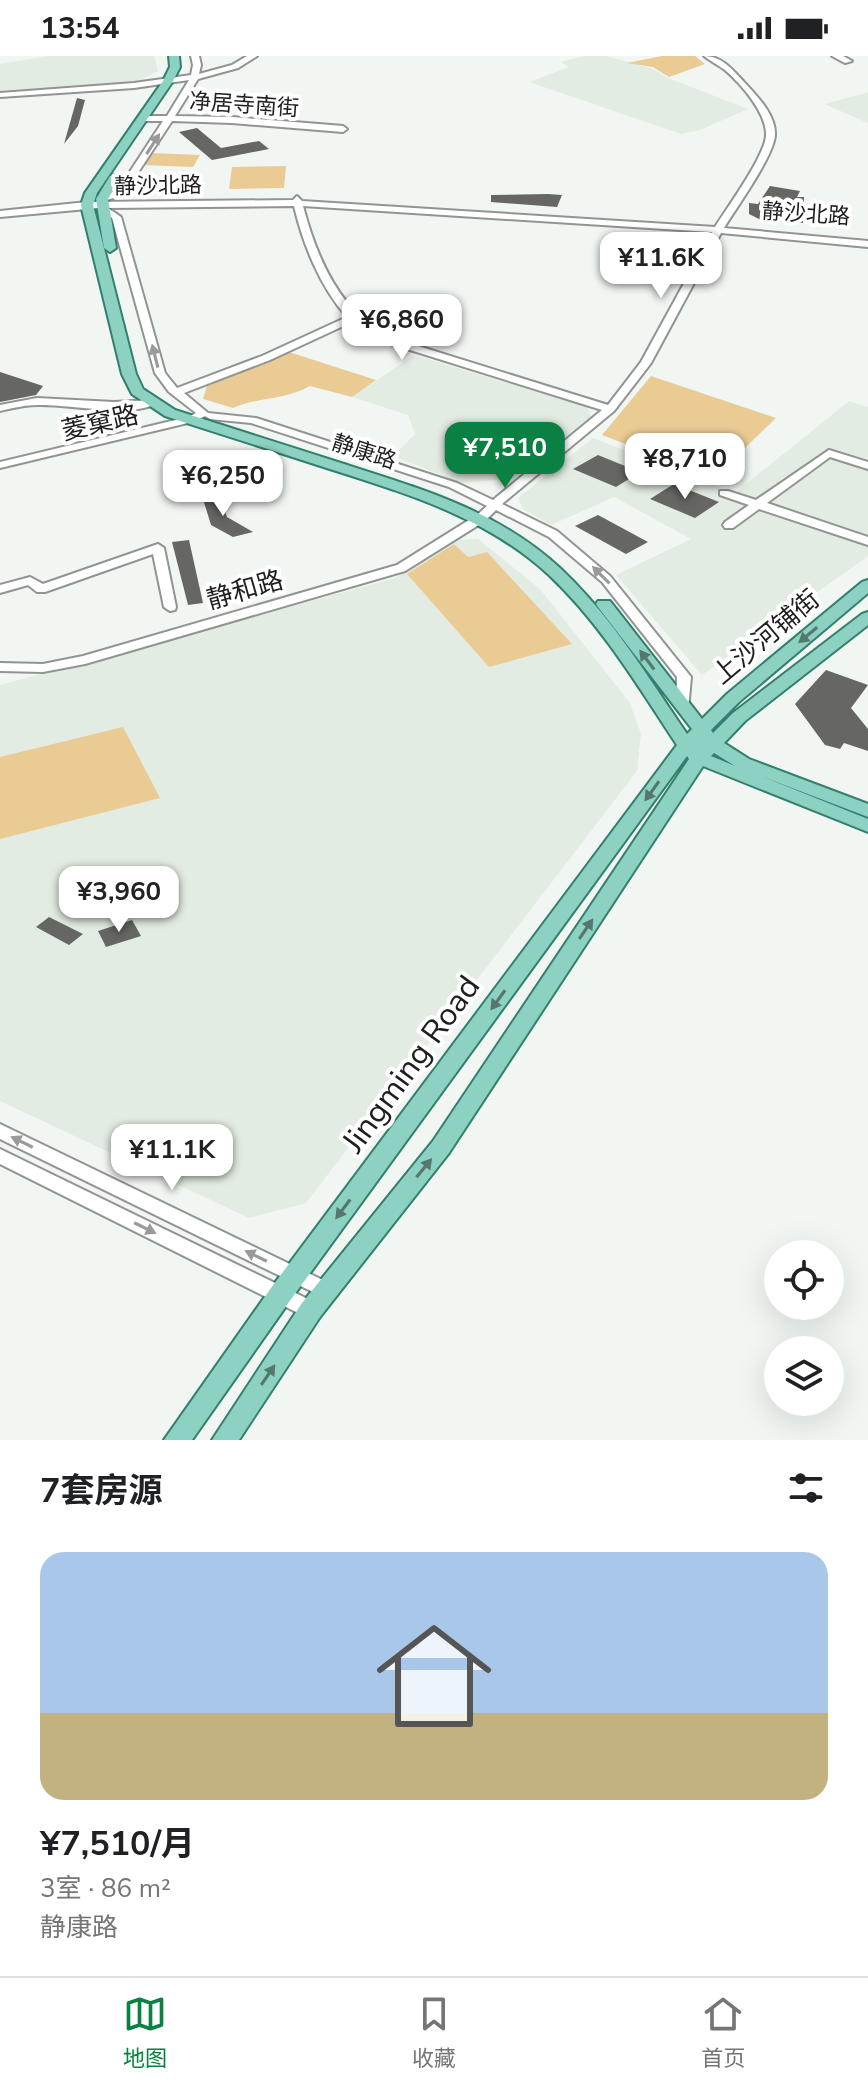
<!DOCTYPE html>
<html lang="zh">
<head>
<meta charset="utf-8">
<style>
  :root { --surface:#fff; --page:#f2f2f2; --text:#202124; --muted:#757577; --line:#e0e0e0; --accent:#0b8043 }
  body { margin:0; font-family:"Nunito Sans","Noto Sans SC",sans-serif; background:var(--page); color:var(--text); height:100vh; display:flex; flex-direction:column; font-size:30px; white-space:nowrap }
  * { box-sizing:border-box; margin:0 }
  p { font-size:26px; color:var(--muted) }
  .icon { flex:none; width:44px; height:44px; fill:none; stroke:currentColor; stroke-width:2; stroke-linecap:round; stroke-linejoin:round }
  .map { position:relative; height:1384px; overflow:hidden }
  .panel { display:flex; flex-direction:column; background:var(--surface); flex:1 }
  .panel>* { flex:none }
  .fabs { position:absolute; left:764px; top:1184px; display:grid; gap:16px }
  .fabs a { display:grid; place-items:center; width:80px; height:80px; border-radius:50%; background:var(--surface); box-shadow:0 8px 32px #0002; font-size:40px }
  .price { position:absolute; translate:-50% -68px; padding:0 18px; border-radius:16px; background:#fff; color:#222; font-size:26px; line-height:52px; filter:drop-shadow(0 2px 4px #0008) }
  .price::after { content:''; position:absolute; left:50%; top:48px; width:24px; height:18px; margin-left:-12px; background:inherit; clip-path:polygon(0 0,100% 0,50% 100%) }
  .price.active { background:var(--accent); color:#fff }
  ul { padding:0; list-style:none }
  li { display:grid; align-content:center; gap:16px; height:424px; padding:0 40px }
  li+li { border-top:2px solid var(--line) }
  li span { display:grid; place-items:center; height:248px; border-radius:24px; color:#555 }
  li>.icon { margin-inline-start:auto }
  span .icon { width:144px; height:144px; fill:#fffc; stroke-width:1 }
  li b { font-size:34px }
  h2 { display:flex; justify-content:space-between; align-items:center; height:96px; padding:0 40px; font-size:34px }
  .status { display:flex; justify-content:space-between; align-items:center; height:56px; padding:0 40px; background:var(--surface); direction:ltr }
  .status svg { height:22px; fill:currentColor }
  .tab-bar { display:flex; justify-content:space-around; align-items:center; height:112px; border-top:2px solid var(--line); background:var(--surface); font-size:22px; color:var(--muted) }
  .tab-bar a { display:grid; justify-items:center; gap:4px }
  .tab-bar .active { color:var(--accent) }
  .map>svg:first-child { display:block }
</style>
</head>
<body>
<div class="status"><b>13:54</b><svg viewBox="0 0 49 12"><path d="M0 12V9h3v3zM5 12V6h3v6zM10 12V3h3v9zM15 12V0h3v12zM26 1h20v11H26zM47 4h2v5h-2z"/></svg></div>
<div class="map">
<svg width="868" height="1384" viewBox="0 0 868 1384">
  <rect width="100%" height="100%" fill="#f2f6f2"/>
  <!-- built -->
  <g fill="#e3ece2">
    <path d="M154,0L158,15L136,26L0,36V8L48,0Z"/>
    <path d="M584,0H606L651,12L668,22L748,53L700,74L681,78L529,26L569,11L561,6Z"/>
    <path d="M868,36V67L824,48L866,37Z"/>
    <path d="M414,299L587,351L592,362L505,423L462,427L393,400L415,378L408,359L352,341Z"/>
    <path d="M849,345L868,351V500L702,619L616,519L691,483L614,441L551,469L523,453L518,442L593,382L735,437Z"/>
    <path d="M478,483L540,533L630,647L641,678L637,715L306,1147L249,1162L0,1045V629L396,522L448,484Z"/>
  </g>
  <!-- green -->
  <g fill="#e9cb93">
    <path d="M662,0H695L705,8L669,21L653,11L627,7Z"/>
    <path d="M152,97L200,99L193,111L144,109Z"/>
    <path d="M286,110L284,132L229,133L232,111Z"/>
    <path d="M289,296L376,324L352,341L310,330C286,344 257,341 233,352L203,343L207,330Z"/>
    <path d="M651,320L776,362L714,422L602,379Z"/>
    <path d="M454,488L468,501L487,496L572,588L489,611L407,518Z"/>
    <path d="M123,671L160,742L0,783V701Z"/>
  </g>
  <!-- building -->
  <g fill="#666662">
    <path d="M77,42L85,44L78,70L64,88Z"/>
    <path d="M197,72L221,92L259,85L269,93L212,104L179,76Z"/>
    <path d="M770,130L800,135L797,141H804L803,167L763,165L749,158V147L758,148Z"/>
    <path d="M491,139L548,138L562,139L557,151L491,146Z"/>
    <path d="M0,316L43,330L36,339L0,346Z"/>
    <path d="M598,399L625,410L640,416L616,431L573,413Z"/>
    <path d="M674,428L719,446L695,462L650,443Z"/>
    <path d="M220,441L227,461L253,476L233,481L211,469L203,443Z"/>
    <path d="M598,459L648,486L626,498L575,470Z"/>
    <path d="M189,484L203,547L188,549L172,486Z"/>
    <path d="M826,614L868,629L851,652L868,673V695L844,687L840,693L825,689L795,648Z"/>
    <path d="M87,818L92,837L75,840L70,822Z"/>
    <path d="M49,861L83,878L69,889L36,871Z"/>
    <path d="M132,864L141,880L106,891L98,875Z"/>
  </g>
  <g fill="none" stroke-linecap="round" stroke-linejoin="round">
    <defs>
      <g id="minor">
        <path d="M191,0H199L201,9L199,18L232,9L247,0H257L238,12L198,23L175,60L232,61L343,70L347,73L343,76L232,67L172,65L124,138L102,146L97,143L99,141L118,134L163,65H144L141,64V60H167L189,24L134,32L0,41V37L134,27L191,19L193,9Z"/>
        <path d="M704,0C722,0 733,14 744,26C757,40 776,59 775,79C774,100 736,152 724,172L868,185V191L721,177L651,307L614,355L502,448L557,475L610,520L691,621L688,654H678L676,651L677,621L602,526L549,481L496,454L485,465L405,515L85,608L43,616L0,615V607L43,608L83,600L397,509L477,459L487,450L449,431L251,367L210,363L205,360L196,365L0,412V406L188,361L196,357L169,336L155,317L112,162L98,152L0,161V155L87,146L293,144L297,140L302,145L715,171C727,152 768,96 766,77C765,55 741,28 725,14C718,9 710,5 704,0ZM294,150C303,188 320,231 347,261L262,300L177,332L165,317L121,161L108,152ZM303,150L712,176L641,306L608,349L386,280C339,254 316,200 303,150ZM352,266L378,284L602,354L493,444L457,427L256,362L208,357L184,337L270,304Z"/>
        <path d="M832,0H843L852,5L845,7Z"/>
        <path d="M37,342L114,346L152,344L157,347C134,362 68,348 38,349C25,349 13,352 0,355V349Z"/>
        <path d="M829,394L868,406V413L830,401L767,447L868,481V489L759,453L733,472H725L723,469L725,466L749,449L720,439V435H728L756,444Z"/>
        <path d="M158,488L164,492L176,551L175,554L170,555L164,551L153,498L45,536H37L28,529L0,537V529L30,521L43,528Z"/>
        <path d="M0,1068L333,1229L335,1234L333,1239L326,1242L319,1239L0,1083Z"/>
        <path d="M0,1093L318,1248L321,1254L318,1260L311,1262L304,1260L0,1108Z"/>
      </g>
      <g id="major">
        <path d="M169,0H179L180,11L173,25L97,137L93,149L136,318L143,333L175,354C231,372 287,390 344,408C422,433 499,455 561,513C612,561 648,621 687,678L692,673L598,551L596,548L598,545H610L702,663L727,638L862,526L868,524V537L739,646L711,674L713,677L733,657L862,558L868,556V569L745,665L724,687L749,703L868,748V761L761,720L868,763V776L703,710L449,1097L320,1261L239,1384H212L302,1247L433,1085L689,703L687,700L289,1246L192,1384H164L271,1232L677,689C638,630 601,568 549,519C487,462 411,439 333,414C277,396 221,378 165,360L132,338L122,318L81,149L85,137L163,25L170,11ZM714,697L735,710L711,700Z"/>
        <path d="M114,119L120,122L108,143L116,192L110,196L104,192L96,143L110,120Z"/>
      </g>
    </defs>
    <!-- minor casing -->
    <use href="#minor" stroke="#919591" stroke-width="4"/>
    <!-- major casing -->
    <use href="#major" stroke="#337f6d" stroke-width="4"/>
    <!-- minor -->
    <use href="#minor" fill="#fff" fill-rule="evenodd"/>
    <!-- major -->
    <use href="#major" fill="#8cd1c1" fill-rule="evenodd"/>
  </g>
  <!-- one-way arrows -->
  <defs><path id="oneway-solid" d="M-6-.8H1V-3.2L6.5 0L1 3.2V.8H-6Z" transform="scale(2)"/></defs>
  <g fill="#999a99">
    <use href="#oneway-solid" transform="translate(153 88) rotate(-57)"/>
    <use href="#oneway-solid" transform="translate(155 300) rotate(-104)"/>
    <use href="#oneway-solid" transform="translate(601 519) rotate(-135)"/>
    <use href="#oneway-solid" transform="translate(22 1086) rotate(-154)"/>
    <use href="#oneway-solid" transform="translate(145 1172) rotate(26)"/>
    <use href="#oneway-solid" transform="translate(256 1200) rotate(-154)"/>
  </g>
  <g fill="#54786f">
    <use href="#oneway-solid" transform="translate(808 579) rotate(140)"/>
    <use href="#oneway-solid" transform="translate(647 604) rotate(-127)"/>
    <use href="#oneway-solid" transform="translate(652 735) rotate(126)"/>
    <use href="#oneway-solid" transform="translate(586 873) rotate(-56)"/>
    <use href="#oneway-solid" transform="translate(498 944) rotate(126)"/>
    <use href="#oneway-solid" transform="translate(424 1112) rotate(-51)"/>
    <use href="#oneway-solid" transform="translate(343 1153) rotate(127)"/>
    <use href="#oneway-solid" transform="translate(268 1319) rotate(-56)"/>
  </g>
  <g text-anchor="middle" dominant-baseline="central" stroke-width="8" stroke-linejoin="round" paint-order="stroke">
    <!-- far-street labels -->
    <g font-size="22" fill="#1d1e1d" stroke="#fff">
      <text transform="translate(244 49) rotate(4)">净居寺南街</text>
      <text transform="translate(158 130) rotate(-1)">静沙北路</text>
      <text transform="translate(806 158) rotate(4)">静沙北路</text>
      <text transform="translate(364 396) rotate(18)">静康路</text>
    </g>
    <!-- street labels -->
    <g font-size="26" fill="#1d1e1d" stroke="#fff">
      <text transform="translate(100 367) rotate(-13)">菱窠路</text>
      <text transform="translate(245 534) rotate(-16)">静和路</text>
      <text transform="translate(766 581) rotate(-40)">上沙河铺街</text>
    </g>
    <!-- near-street labels -->
    <g font-size="32" fill="#1d1e1d" stroke="#fff">
      <text transform="translate(411 1008) rotate(-54)">Jingming Road</text>
    </g>
  </g>
</svg>
<div class="fabs">
<a><svg class="icon" aria-label="locate" viewBox="0 0 24 24"><circle cx="12" cy="12" r="6"/><path d="M12 2v4M12 18v4M2 12h4M18 12h4"/></svg></a>
<a><svg class="icon" aria-label="layers" viewBox="0 0 24 24"><path d="M12 4l9 5-9 5-9-5zM3 14l9 5 9-5"/></svg></a>
</div>
<b class="price" style="left:661px;top:244px">¥11.6K</b>
<b class="price" style="left:402px;top:306px">¥6,860</b>
<b class="price active" style="left:505px;top:434px">¥7,510</b>
<b class="price" style="left:685px;top:445px">¥8,710</b>
<b class="price" style="left:223px;top:462px">¥6,250</b>
<b class="price" style="left:119px;top:878px">¥3,960</b>
<b class="price" style="left:172px;top:1136px">¥11.1K</b>
</div>
<section class="panel">
<h2>7套房源<svg class="icon" aria-label="filters" viewBox="0 0 24 24"><path d="M4 7h16M4 17h16"/><circle cx="9" cy="7" r="2"/><circle cx="15" cy="17" r="2"/></svg></h2>
<ul>
<li><span style="background:linear-gradient(#a9c7e8 65%,#c2b280 0)"><svg class="icon" aria-label="home" viewBox="0 0 24 24"><path d="M3 11l9-7 9 7M6 9v11h12V9"/></svg></span><div><b>¥7,510/月</b><p>3室 · 86 m²</p><p>静康路</p></div></li>
</ul>
</section>
<nav class="tab-bar">
<a class="active"><svg class="icon" aria-label="map" viewBox="0 0 24 24"><path d="M3 6l6-2 6 2 6-2v14l-6 2-6-2-6 2zM9 4v14M15 6v14"/></svg>地图</a>
<a><svg class="icon" aria-label="saved" viewBox="0 0 24 24"><path d="M7 4h10v16l-5-4-5 4z"/></svg>收藏</a>
<a><svg class="icon" aria-label="home" viewBox="0 0 24 24"><path d="M3 11l9-7 9 7M6 9v11h12V9"/></svg>首页</a>
</nav>
</body>
</html>
